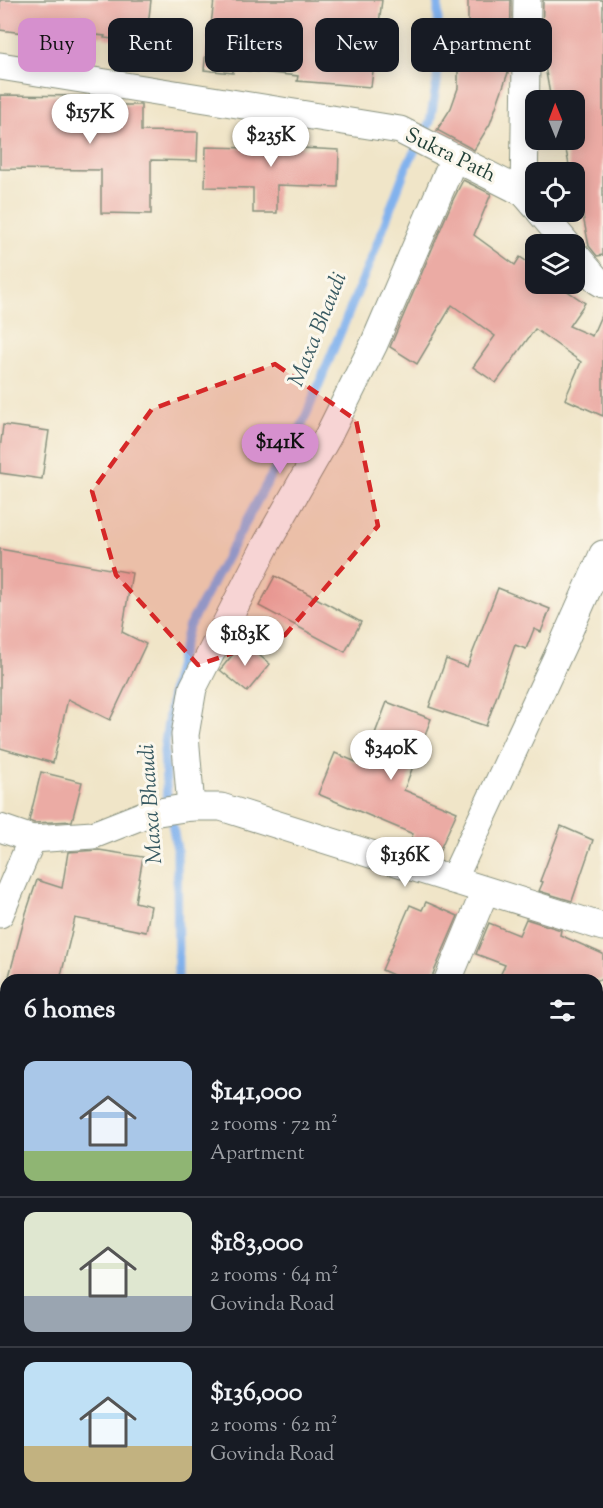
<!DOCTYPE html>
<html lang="en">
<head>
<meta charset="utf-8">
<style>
  :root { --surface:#171b24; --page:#242831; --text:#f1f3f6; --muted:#9ea1a6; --line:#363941; --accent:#d690ce }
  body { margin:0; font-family:"Sorts Mill Goudy",serif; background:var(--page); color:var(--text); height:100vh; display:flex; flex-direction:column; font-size:22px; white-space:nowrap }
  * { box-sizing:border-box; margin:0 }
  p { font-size:20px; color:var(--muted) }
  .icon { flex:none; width:33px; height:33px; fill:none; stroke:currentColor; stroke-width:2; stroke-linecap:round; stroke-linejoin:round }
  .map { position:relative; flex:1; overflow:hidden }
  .sheet { position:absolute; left:0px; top:974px; width:603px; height:536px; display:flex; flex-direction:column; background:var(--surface); border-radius:18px 18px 0 0; box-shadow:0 3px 15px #0003 }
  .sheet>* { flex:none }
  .banner { position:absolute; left:18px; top:18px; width:567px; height:54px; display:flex; gap:12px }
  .needle { width:39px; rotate:359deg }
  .controls { position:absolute; left:525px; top:90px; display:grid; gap:12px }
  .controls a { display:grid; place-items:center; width:60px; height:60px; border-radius:12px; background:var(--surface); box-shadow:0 3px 15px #0003; font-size:30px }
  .price { position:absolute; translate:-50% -51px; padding:0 14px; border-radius:21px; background:#fff; color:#222; font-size:20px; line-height:39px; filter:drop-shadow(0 2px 3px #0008) }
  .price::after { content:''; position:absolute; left:50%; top:36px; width:18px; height:14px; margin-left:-9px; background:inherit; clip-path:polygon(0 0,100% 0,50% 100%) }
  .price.active { background:var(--accent); color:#111 }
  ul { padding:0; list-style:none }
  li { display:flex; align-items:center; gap:18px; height:150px; padding:0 24px }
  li+li { border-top:2px solid var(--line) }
  li span { display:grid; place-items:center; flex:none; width:168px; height:120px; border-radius:12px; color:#555 }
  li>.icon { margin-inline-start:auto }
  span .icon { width:72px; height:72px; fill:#fffc; stroke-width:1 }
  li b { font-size:26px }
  h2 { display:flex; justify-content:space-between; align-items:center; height:72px; padding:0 24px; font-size:26px }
  .tag { padding:0 21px; border-radius:12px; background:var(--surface); box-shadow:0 3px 15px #0003; font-size:21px; line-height:54px }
  .tag.active { background:var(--accent); color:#111 }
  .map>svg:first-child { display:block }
</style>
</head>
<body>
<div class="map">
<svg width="603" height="1508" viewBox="0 0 603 1508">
  <rect width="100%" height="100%" fill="#fbf7ec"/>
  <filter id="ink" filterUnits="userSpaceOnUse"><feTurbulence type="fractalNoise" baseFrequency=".0167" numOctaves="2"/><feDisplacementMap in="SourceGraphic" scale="12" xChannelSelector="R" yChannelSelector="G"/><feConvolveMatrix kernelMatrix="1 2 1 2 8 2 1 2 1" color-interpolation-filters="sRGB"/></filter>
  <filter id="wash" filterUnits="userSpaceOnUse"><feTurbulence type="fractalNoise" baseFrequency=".008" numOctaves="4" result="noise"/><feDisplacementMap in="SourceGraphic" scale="24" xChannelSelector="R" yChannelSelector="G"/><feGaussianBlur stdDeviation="1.35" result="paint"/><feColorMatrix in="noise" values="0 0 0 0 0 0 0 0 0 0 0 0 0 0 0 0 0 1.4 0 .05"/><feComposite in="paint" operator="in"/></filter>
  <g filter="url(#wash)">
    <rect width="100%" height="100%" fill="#f0e5c8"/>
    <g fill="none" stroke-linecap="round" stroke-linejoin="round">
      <!-- stream -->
      <g stroke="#82b2ed" stroke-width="9">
        <path d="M178,980L177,849L167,797L164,751L173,687L188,628L272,474L302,425L374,252L406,167L430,122L437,82L438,47V0"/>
        <path d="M167,1503V1508"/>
      </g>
    </g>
    <g id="blocks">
      <!-- building -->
      <g fill="#ebaba4">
        <path d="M0,0H151L146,43L104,38L105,36L32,28L31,34L0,30Z"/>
        <path d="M214,0H382L371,87L297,81L298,76L233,69V73L204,70L208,32L210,33Z"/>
        <path d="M468,0H511L510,67L490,124L474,150L437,130L451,108L458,88V40H468Z"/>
        <path d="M543,0H603V255L597,256L589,246L574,172L573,169L570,170L564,140H574V100H551L542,50Z"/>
        <path d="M0,95L86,96V105H141V131L198,132L197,161L151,160V214L101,213V170L0,169Z"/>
        <path d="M301,133V148L339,150L338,187L277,185V213H253V188L205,187L206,147L252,148V134Z"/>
        <path d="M463,180L491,194L474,235L515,265L520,257L536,268V284H557L585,303L569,326L592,336L603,311V416L565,399L581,362L535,329L496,383L473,367L495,336L452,305L417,364L390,347L453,200Z"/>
        <path d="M3,425L49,431L42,479L0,473V449Z"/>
        <path d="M0,549L132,573L122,632L146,644L110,720L68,699L53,763L0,748Z"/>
        <path d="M275,576L361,622L345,652L259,606Z"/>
        <path d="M498,588L550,609L541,632L534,629L526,649L515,645L486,726L429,707L446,659L467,667Z"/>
        <path d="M243,642L270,664L247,692L220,670Z"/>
        <path d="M387,702L431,719L404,790L457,812L437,856L409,844L413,834L318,794L335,753L363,765Z"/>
        <path d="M41,772L82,782L72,821L34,823L29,821Z"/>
        <path d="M561,826L593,840L572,901L539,891L543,882L540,881Z"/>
        <path d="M99,850L143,857L135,902L151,906L146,932L75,918L60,980H8L26,913L37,880L62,888L68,852Z"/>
        <path d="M426,902L458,916L433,974V980H404L382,970L410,905L422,910Z"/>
        <path d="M526,919L561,930L560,935L603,954V980H498L505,965L476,954L489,923L519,935Z"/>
      </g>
    </g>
  </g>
  <g filter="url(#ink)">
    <use href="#blocks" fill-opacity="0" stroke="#88917e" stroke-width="1.5"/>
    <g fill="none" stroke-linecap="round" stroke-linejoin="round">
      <defs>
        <g id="street">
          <path d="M0,66L400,130L524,193L536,207"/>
          <path d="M524,193L527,0"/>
          <path d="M540,212L567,244"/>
          <path d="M574,253L598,281L603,284"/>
          <path d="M191,807L185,735L193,688L267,543L328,436L374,344L454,158"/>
          <path d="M0,828L32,839"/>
          <path d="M453,880L564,642L603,554"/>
          <path d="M0,914L32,839L93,835L146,814L191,807H221L603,927"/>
          <path d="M448,980L485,891"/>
          <path d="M572,1503L580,1508"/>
          <path d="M214,1508L217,1503"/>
        </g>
      </defs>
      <!-- street casing -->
      <use href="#street" stroke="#88917e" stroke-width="29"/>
      <!-- street -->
      <use href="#street" stroke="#fff" stroke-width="27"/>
    </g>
  </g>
  <!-- marked area -->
  <path fill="#d62828" fill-opacity="0.2" stroke="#d62828" stroke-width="4.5" stroke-dasharray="12 8" stroke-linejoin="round" d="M275,364L356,420L378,526L285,635L198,665L116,575L92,491L152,409Z"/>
  <g text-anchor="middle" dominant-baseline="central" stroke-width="6" stroke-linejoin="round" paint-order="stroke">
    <!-- street labels -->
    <g font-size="21" fill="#1f3d34" stroke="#fbf7ec">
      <text transform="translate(450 156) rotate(26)">Sukra Path</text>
    </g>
    <!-- water labels -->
    <g font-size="22" font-style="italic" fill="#385a62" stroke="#fbf7ec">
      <text transform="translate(319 330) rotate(-68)">Maxa Bhaudi</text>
      <text transform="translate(152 804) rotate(-94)">Maxa Bhaudi</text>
    </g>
  </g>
</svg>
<div class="controls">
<a><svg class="needle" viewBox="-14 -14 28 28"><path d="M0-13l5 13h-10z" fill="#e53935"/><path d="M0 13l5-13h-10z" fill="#9ea1a6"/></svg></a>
<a><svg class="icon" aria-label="locate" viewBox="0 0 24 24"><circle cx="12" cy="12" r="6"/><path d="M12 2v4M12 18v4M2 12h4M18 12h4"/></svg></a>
<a><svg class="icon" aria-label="layers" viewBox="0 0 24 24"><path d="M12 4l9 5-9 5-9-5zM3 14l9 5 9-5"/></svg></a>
</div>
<b class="price" style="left:90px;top:145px">$157K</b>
<b class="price" style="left:271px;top:168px">$235K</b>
<b class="price active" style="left:280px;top:475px">$141K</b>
<b class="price" style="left:245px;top:667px">$183K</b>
<b class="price" style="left:391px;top:781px">$340K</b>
<b class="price" style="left:405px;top:888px">$136K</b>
<div class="banner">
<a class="tag active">Buy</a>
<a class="tag">Rent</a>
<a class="tag">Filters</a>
<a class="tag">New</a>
<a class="tag">Apartment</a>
</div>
<section class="sheet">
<h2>6 homes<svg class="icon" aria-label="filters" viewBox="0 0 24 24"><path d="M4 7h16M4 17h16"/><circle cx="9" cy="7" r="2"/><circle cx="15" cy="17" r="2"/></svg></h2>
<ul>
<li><span style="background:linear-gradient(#a9c7e8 75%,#8fb573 0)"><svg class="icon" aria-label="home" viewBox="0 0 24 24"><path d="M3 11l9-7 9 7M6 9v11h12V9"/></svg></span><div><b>$141,000</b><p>2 rooms · 72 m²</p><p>Apartment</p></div></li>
<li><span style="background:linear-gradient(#dfe7d0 70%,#9aa5b1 0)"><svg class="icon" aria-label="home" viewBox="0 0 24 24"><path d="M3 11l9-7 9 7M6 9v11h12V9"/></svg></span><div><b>$183,000</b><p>2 rooms · 64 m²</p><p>Govinda Road</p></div></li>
<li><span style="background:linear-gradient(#bfe0f5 70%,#c2b280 0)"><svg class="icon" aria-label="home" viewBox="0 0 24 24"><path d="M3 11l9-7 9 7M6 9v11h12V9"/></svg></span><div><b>$136,000</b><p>2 rooms · 62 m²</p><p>Govinda Road</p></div></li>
</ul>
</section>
</div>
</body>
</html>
